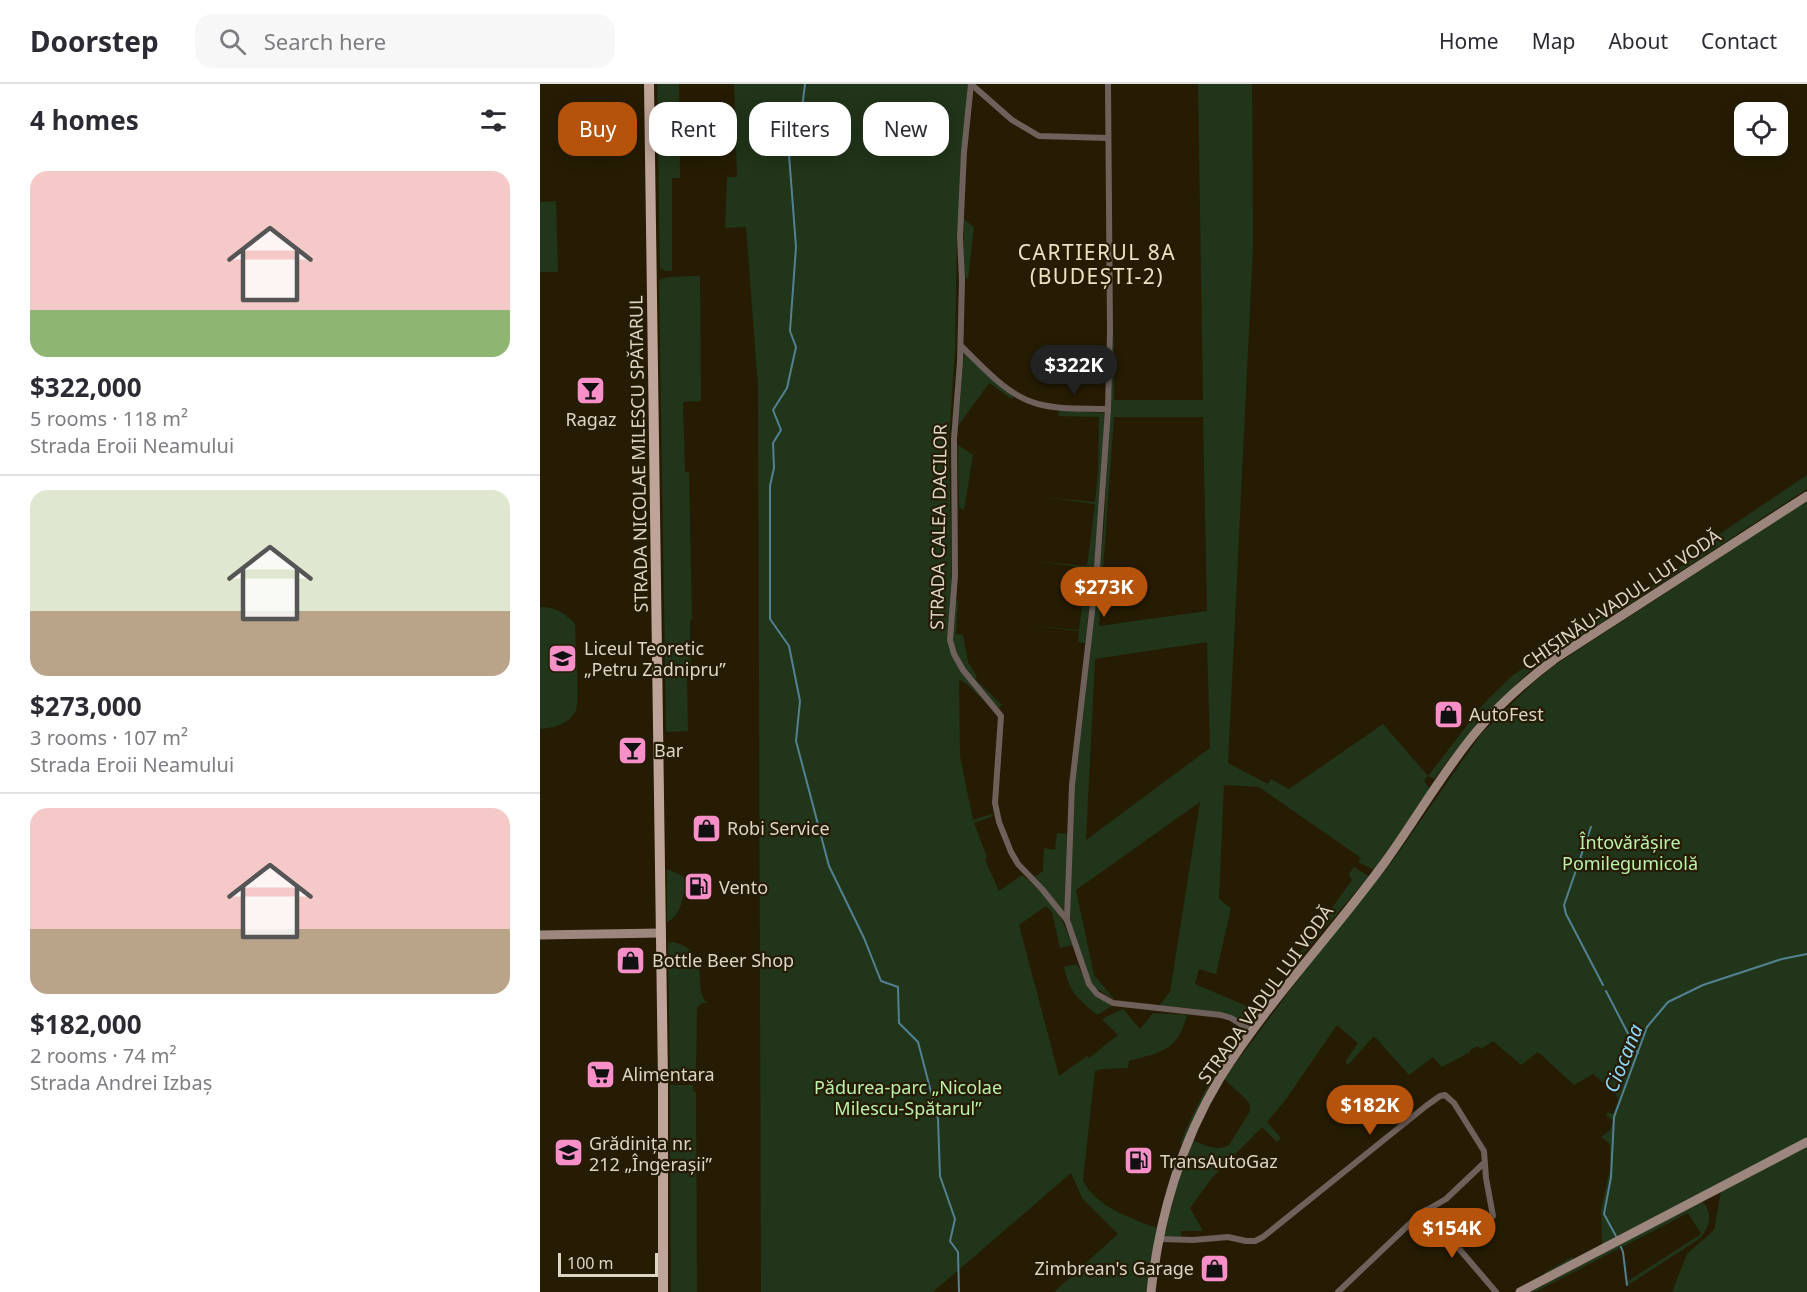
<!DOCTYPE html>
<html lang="en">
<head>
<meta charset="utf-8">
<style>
  :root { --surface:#fff; --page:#f7f7f7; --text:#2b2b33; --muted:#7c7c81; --line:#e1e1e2; --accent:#b45309 }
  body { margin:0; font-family:"Noto Sans",sans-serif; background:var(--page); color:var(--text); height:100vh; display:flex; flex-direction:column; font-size:22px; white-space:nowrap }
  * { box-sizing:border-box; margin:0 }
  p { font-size:20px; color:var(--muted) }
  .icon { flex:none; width:33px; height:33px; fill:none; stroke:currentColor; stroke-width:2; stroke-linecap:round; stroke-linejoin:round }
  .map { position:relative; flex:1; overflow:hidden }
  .panel { display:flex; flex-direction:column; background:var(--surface); width:540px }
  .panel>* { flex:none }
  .hud { position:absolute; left:18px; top:18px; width:570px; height:54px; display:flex; gap:12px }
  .fabs { position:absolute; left:1194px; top:18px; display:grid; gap:12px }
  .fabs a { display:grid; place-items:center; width:54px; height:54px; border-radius:12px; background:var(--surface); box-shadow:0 3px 15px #0003; font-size:30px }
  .scale { position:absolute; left:18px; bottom:15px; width:100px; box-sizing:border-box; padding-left:6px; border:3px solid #ddd6c7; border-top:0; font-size:16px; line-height:21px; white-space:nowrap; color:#ddd6c7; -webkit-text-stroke:4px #261c03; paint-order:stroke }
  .price { position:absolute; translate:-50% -51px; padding:0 14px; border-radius:21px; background:var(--accent); color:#fff; font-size:20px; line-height:39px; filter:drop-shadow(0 2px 3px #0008) }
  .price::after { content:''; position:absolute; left:50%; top:36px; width:18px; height:14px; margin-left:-9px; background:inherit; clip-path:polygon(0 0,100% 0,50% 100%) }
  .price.on { background:#222; color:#fff }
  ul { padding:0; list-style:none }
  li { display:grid; align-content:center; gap:12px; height:318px; padding:0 30px }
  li+li { border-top:2px solid var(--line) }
  li span { display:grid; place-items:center; height:186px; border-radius:18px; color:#555 }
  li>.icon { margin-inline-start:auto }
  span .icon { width:108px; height:108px; fill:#fffc; stroke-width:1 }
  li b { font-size:26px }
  h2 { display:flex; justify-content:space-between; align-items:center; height:72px; padding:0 30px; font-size:26px }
  .chip { padding:0 21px; border-radius:18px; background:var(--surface); box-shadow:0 3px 15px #0003; font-size:21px; line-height:54px }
  .chip.on { background:var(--accent); color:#fff }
  header { display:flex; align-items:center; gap:36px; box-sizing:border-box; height:84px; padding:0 30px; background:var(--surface); border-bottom:2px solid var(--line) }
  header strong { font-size:28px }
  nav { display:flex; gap:33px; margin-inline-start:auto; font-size:21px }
  .search { width:420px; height:54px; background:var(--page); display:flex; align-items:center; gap:15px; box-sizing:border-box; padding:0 21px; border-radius:18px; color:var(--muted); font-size:22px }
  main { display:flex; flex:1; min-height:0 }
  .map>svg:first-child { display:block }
</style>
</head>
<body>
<header>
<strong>Doorstep</strong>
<div class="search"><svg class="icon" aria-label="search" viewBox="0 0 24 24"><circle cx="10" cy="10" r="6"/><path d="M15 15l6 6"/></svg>Search here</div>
<nav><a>Home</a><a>Map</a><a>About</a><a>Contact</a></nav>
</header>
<main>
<section class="panel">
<h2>4 homes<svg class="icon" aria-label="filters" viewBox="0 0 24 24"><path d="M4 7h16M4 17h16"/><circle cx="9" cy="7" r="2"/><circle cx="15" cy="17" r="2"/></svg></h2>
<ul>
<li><span style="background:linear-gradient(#f6c9c9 75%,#8fb573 0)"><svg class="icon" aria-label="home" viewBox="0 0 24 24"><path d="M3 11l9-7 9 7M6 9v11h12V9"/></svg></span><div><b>$322,000</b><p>5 rooms · 118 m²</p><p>Strada Eroii Neamului</p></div></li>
<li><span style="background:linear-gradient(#dfe7d0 65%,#b9a48a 0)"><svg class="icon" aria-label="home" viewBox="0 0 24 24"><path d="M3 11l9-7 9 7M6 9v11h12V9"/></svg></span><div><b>$273,000</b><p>3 rooms · 107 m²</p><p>Strada Eroii Neamului</p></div></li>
<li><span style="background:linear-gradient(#f6c9c9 65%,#b9a48a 0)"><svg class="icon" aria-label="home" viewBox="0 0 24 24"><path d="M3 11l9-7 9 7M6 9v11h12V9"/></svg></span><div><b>$182,000</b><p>2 rooms · 74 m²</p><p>Strada Andrei Izbaș</p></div></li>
</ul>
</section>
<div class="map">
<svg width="1267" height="1208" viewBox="0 0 1267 1208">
  <rect width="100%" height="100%" fill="#261c03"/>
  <!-- green -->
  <g fill="#21351a" fill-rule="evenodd">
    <path d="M117,0H139L140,94H132V187H125L120,184Z"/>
    <path d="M194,0H428L417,150L415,265L409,355L412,513L409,563L451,624L428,601L419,595L420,672L433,736L452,730L453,732L434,739L447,773L445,776L459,807L482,791C508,812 522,829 532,861L520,864L512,828L506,822L479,841L519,992L547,972L549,974L578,951L562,935L583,925L600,945L613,929L647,931C638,967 621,968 589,977L588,984L562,985L555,987L543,1096C554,1122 592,1135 617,1144L606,1208H514L578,1150L542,1114L531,1089L393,1208H221L218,302L206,143L185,144L187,93H197Z"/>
    <path d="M658,0H712L713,163L688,679L728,700L731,695L749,705L843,640L888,692L935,631L936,641L894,695L888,692L884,697L890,705L834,786L818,778L821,774L719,703L684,701L679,815L691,824L676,890L659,885L655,900L716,926L721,931L713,942C679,926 656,924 619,922L630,908L660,718L536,806L554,891L575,916L554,903L551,898L531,840L530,827L536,669L542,642L564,442L574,242V316H663ZM574,333H663L667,527L559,542ZM667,558L670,664L546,756L555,575Z"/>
    <path d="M16,117L18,188H0V118Z"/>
    <path d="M424,135L434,143L428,195L424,193Z"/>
    <path d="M160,192L161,317L143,318L145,388H149L152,536H150L151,592H147L148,647L129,648L126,647L119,196L127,193Z"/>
    <path d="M424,268L475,311L472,315L449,299L418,342Z"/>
    <path d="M519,326L565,329L559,440L545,559L538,558L539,547L487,541L539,546L547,484L495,477L547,482L555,420L503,413L555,418L558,387L559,333L518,332Z"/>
    <path d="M418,361L433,371L424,426L419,423Z"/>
    <path d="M1267,391V405L1013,570L989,588L948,628L938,627L948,615L973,591L1154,474L1150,470Z"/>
    <path d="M1267,417V1056L1006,1192L1004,1189L1032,1173L1033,1175L1062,1160L1061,1126L1070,1085V1060L1061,1053L1070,1046L1073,1036L1066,1031L1068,1028L1073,1030L1078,1017L1076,1010L1053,990L1034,1001L998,968L981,981L953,957L941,965L938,962L930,966V968L902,983L893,973L869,991L834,952L808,981L805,978L818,959L797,941L744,1018L727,1038L741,1054L737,1058L722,1043L672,1094L650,1124L663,1147H641V1153L624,1152L637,1100L652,1056C665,1061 676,1068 689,1061L710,1027V1021L708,1017L684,995L777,870L851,779L941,650L994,598L1015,581Z"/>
    <path d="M416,517H418L416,550L423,551L428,578L437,593L435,595L462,621L459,624C443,607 414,579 413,555C412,543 415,530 416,517Z"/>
    <path d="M0,523C16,523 23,528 35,540C35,554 40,617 36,626C30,640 14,644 0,645Z"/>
    <path d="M517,749L527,750L525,828L495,793L503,787L504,764L515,766Z"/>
    <path d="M814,783L829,792L751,884L753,878L812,796L809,790Z"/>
    <path d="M127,785L145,793L146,796C143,810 143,831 127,838Z"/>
    <path d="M133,858C174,869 151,901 167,919H162L157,923L156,987L153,988V995L130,994L128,859Z"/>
    <path d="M537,880L549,904L572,922L557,931C537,913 530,910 524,883Z"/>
    <path d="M703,947L707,950L645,1058L640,1060C657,1017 677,985 703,947Z"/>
    <path d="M130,1001H153V1007L156,1008L157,1208H131Z"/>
    <path d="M1267,1062V1208H1132L1147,1170L1174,1146L1181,1107Z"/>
    <path d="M1162,1117C1174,1129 1170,1144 1159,1155L1088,1201V1197L1161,1150L1148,1129L995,1208H990Z"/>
  </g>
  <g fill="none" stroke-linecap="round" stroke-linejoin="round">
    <!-- stream -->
    <g stroke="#548192" stroke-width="2">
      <path d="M265,0L261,33L248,57L256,163L250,247L256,263L247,304L233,326L241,346L233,359L234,384L230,402V535L249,562L260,617L256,657L289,782L324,854L341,897L358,903L359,939L378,958L398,1035L400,1092L415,1135L410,1157L418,1168L419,1208"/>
      <path d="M1051,743L1024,821L1026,830L1063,901"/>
      <path d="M1066,907L1098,969"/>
      <path d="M1077,1154L1064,1130L1071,1093L1074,1033L1107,943L1128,918L1163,901L1242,875L1267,870"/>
      <path d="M1081,1163L1083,1168L1087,1201"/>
    </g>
    <!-- street -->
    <g stroke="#6e605b" stroke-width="6">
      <path d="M431,0L424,68L420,153L422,196L420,278L414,355L415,492L410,556L414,570L423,586L461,632L455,719L459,738L471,768L478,780L502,805L527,836"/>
      <path d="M431,0L472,36L499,52L568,54"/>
      <path d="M568,0L570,247L568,325L557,484L532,701L527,836L549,900L557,910L573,919L681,931L691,934L713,948"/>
      <path d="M421,262C443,283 467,312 498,320C520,326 545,324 568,325"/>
      <path d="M886,1126L956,1208"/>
      <path d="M620,1155L653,1156L688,1153L706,1157H715L723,1153L886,1022L900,1012L905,1011L914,1019L944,1067L946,1094L953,1132"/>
      <path d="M798,1208L880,1130L906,1115L944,1079"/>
    </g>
    <!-- secondary -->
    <g stroke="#9c867e" stroke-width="9">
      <path d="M0,851L120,849"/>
      <path d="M611,1208C619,1134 641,1058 680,994C728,917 792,851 845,778C876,735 902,689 936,648C959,620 987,596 1016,574L1267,412"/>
      <path d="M980,1208L1267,1058"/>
    </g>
    <!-- primary -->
    <path stroke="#bfa499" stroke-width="10" d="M109,0L123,998V1208"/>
  </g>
  <!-- icons -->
  <defs>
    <symbol id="bar-square" viewBox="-11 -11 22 22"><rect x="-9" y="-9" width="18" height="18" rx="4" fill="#f98fc9" stroke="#261c03"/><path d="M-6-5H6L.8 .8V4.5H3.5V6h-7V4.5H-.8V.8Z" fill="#111"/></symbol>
    <symbol id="school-square" viewBox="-11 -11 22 22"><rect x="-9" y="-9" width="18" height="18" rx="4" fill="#f98fc9" stroke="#261c03"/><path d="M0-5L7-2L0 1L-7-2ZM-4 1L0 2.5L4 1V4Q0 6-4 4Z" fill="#111"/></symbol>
    <symbol id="shop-square" viewBox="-11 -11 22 22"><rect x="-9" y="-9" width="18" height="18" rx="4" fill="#f98fc9" stroke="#261c03"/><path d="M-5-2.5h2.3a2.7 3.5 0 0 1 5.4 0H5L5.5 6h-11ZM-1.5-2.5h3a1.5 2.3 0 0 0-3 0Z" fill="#111"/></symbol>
    <symbol id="fuel-square" viewBox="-11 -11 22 22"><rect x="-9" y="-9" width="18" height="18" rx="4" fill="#f98fc9" stroke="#261c03"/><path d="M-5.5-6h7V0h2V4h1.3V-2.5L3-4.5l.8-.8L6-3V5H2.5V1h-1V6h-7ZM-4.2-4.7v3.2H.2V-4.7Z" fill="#111"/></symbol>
    <symbol id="supermarket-square" viewBox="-11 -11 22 22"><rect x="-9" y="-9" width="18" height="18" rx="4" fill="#f98fc9" stroke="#261c03"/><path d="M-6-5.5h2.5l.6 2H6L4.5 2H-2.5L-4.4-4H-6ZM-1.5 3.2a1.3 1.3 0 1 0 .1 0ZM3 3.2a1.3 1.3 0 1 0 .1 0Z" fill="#111"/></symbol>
  </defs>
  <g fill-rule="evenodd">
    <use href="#bar-square" x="34" y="290" width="33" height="33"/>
    <use href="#school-square" x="6" y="558" width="33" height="33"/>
    <use href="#shop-square" x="892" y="614" width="33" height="33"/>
    <use href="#bar-square" x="76" y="650" width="33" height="33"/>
    <use href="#shop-square" x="150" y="728" width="33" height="33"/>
    <use href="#fuel-square" x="142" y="786" width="33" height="33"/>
    <use href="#shop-square" x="74" y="860" width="33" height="33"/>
    <use href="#supermarket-square" x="44" y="974" width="33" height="33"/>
    <use href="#school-square" x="12" y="1052" width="33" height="33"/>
    <use href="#fuel-square" x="582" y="1060" width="33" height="33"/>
    <use href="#shop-square" x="658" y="1168" width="33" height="33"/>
  </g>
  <g text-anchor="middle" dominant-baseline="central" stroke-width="4.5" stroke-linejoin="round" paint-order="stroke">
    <!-- poi labels -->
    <g font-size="18" fill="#ddd6c7" stroke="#261c03" text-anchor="start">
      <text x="51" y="335" text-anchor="middle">Ragaz</text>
      <text x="44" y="564">Liceul Teoretic<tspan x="44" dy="21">„Petru Zadnipru”</tspan></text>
      <text x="929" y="630">AutoFest</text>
      <text x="114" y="666">Bar</text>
      <text x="187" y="744">Robi Service</text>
      <text x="179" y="803">Vento</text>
      <text x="112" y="876">Bottle Beer Shop</text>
      <text x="82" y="990">Alimentara</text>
      <text x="49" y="1059">Grădinița nr.<tspan x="49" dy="21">212 „Îngerașii”</tspan></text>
      <text x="620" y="1077">TransAutoGaz</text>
      <text x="654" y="1184" text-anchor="end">Zimbrean's Garage</text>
    </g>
    <!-- street labels -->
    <g font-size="18" fill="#ddd6c7" stroke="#261c03">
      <text transform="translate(98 370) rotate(-91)">STRADA NICOLAE MILESCU SPĂTARUL</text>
      <text transform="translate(398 443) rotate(-89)">STRADA CALEA DACILOR</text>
      <text transform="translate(1081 515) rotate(-34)">CHIȘINĂU-VADUL LUI VODĂ</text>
      <text transform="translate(725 910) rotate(-54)">STRADA VADUL LUI VODĂ</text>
    </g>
    <!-- park labels -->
    <g font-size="18" fill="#bcf2a9" stroke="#261c03">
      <text x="1090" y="758">Întovărășire<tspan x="1090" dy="21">Pomilegumicolă</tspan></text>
      <text x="368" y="1003">Pădurea-parc „Nicolae<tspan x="368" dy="21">Milescu-Spătarul”</tspan></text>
    </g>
    <!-- water labels -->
    <g font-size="20" font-style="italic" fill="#8ed6fb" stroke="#261c03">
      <text transform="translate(1083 974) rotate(-68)">Ciocana</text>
    </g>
    <!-- quarter labels -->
    <g font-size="21" letter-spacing="1.5" fill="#eee1c2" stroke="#261c03">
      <text x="557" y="168">CARTIERUL 8A<tspan x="557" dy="24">(BUDEȘTI-2)</tspan></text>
    </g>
  </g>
</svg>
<div class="fabs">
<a><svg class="icon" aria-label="locate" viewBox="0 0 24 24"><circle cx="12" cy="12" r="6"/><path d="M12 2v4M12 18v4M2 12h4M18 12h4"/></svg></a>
</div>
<div class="scale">100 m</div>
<b class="price on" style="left:534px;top:312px">$322K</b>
<b class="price" style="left:564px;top:534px">$273K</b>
<b class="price" style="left:830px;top:1052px">$182K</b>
<b class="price" style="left:912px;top:1175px">$154K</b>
<div class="hud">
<a class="chip on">Buy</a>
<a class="chip">Rent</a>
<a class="chip">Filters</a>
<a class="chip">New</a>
</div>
</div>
</main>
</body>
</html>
